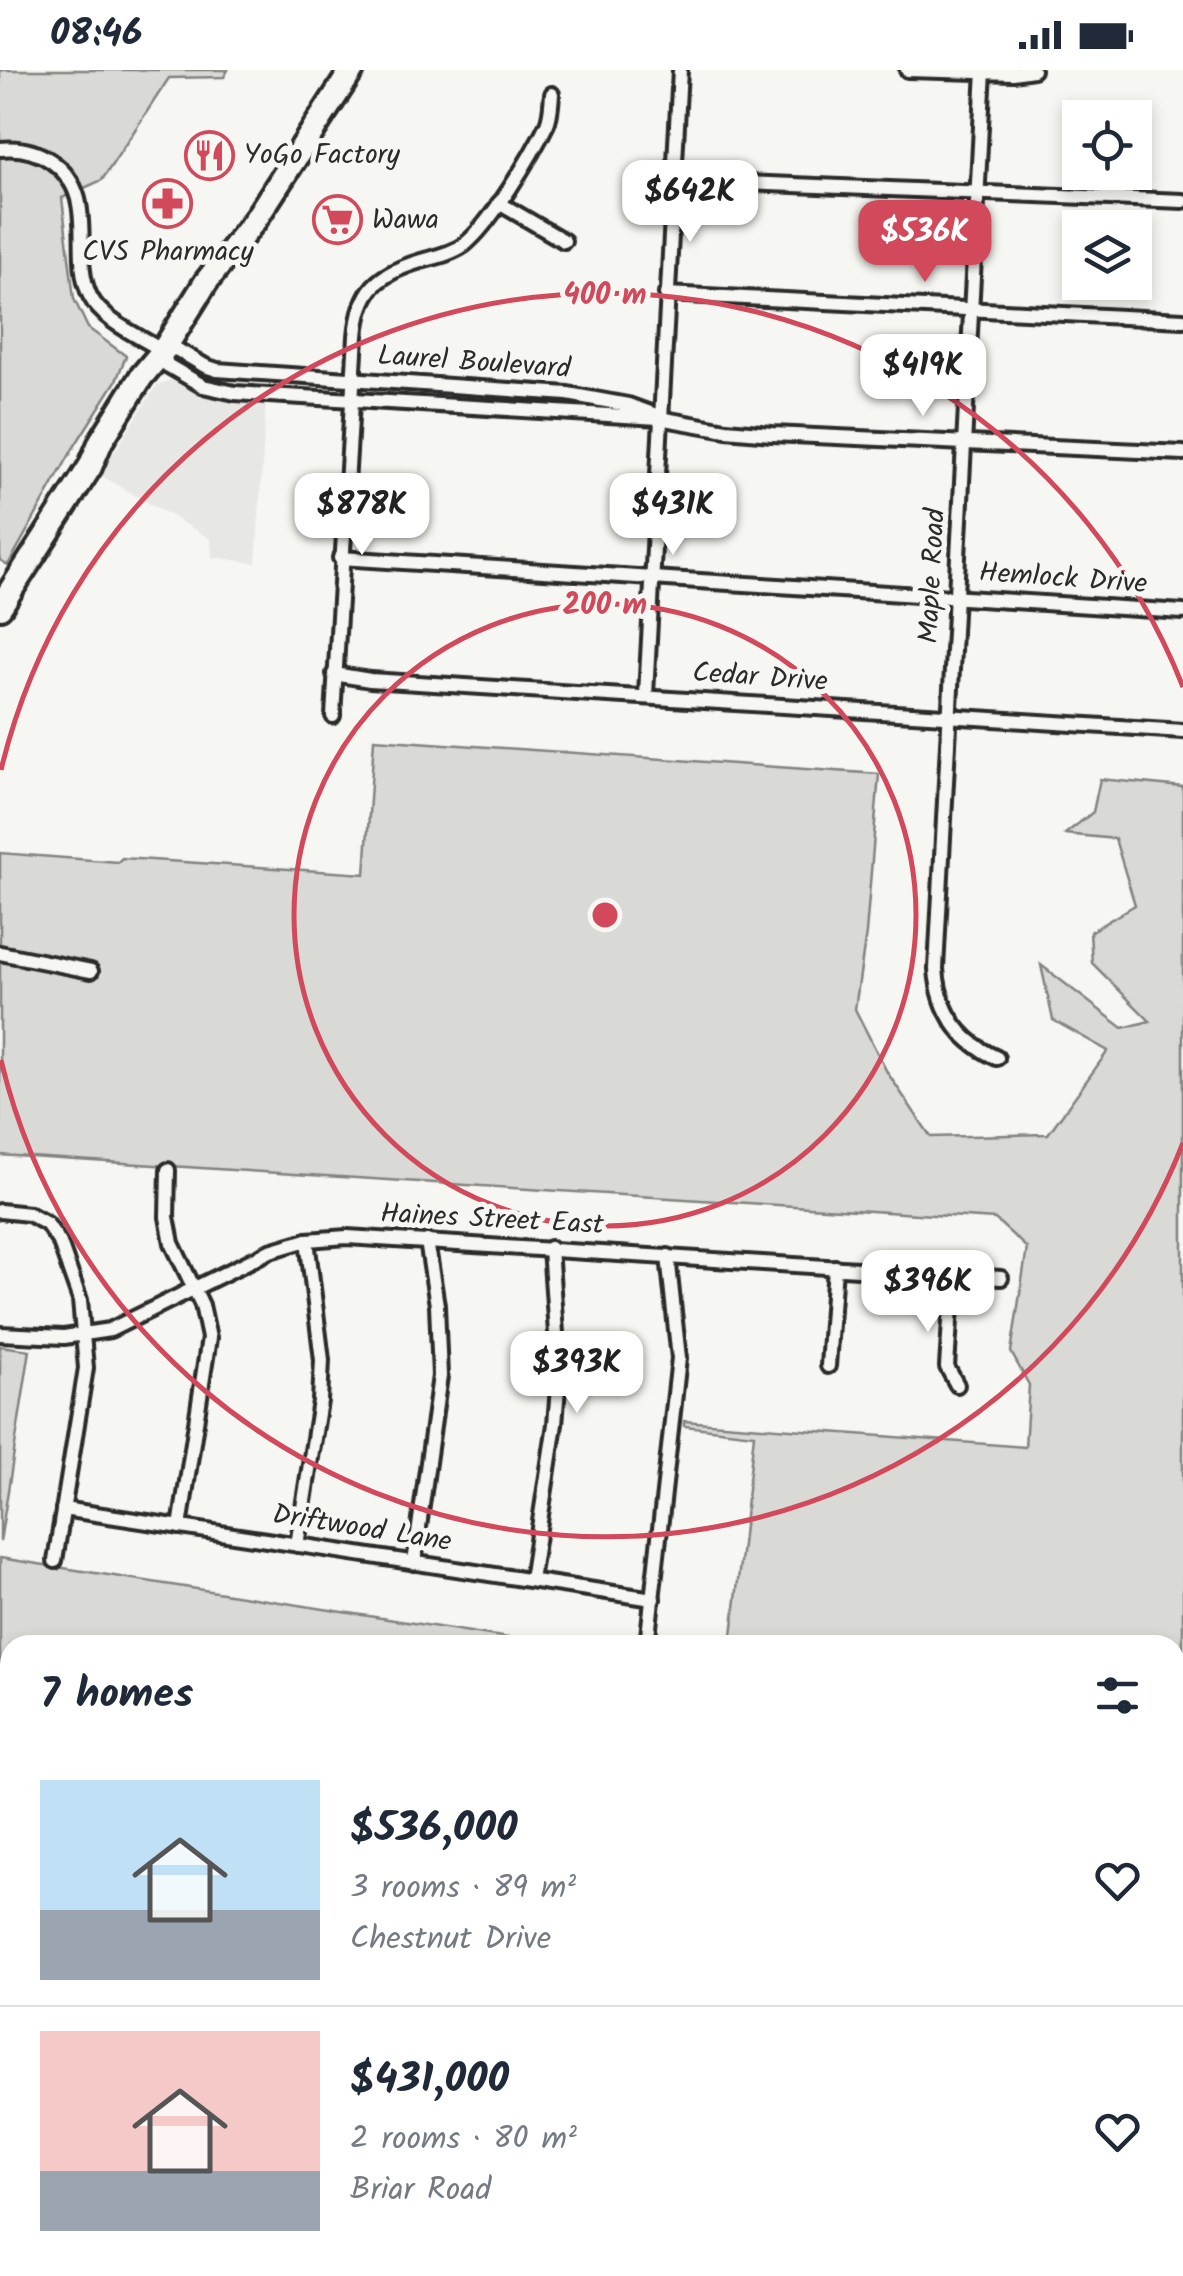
<!DOCTYPE html>
<html lang="en">
<head>
<meta charset="utf-8">
<style>
  :root { --surface:#fff; --page:#f6f6f7; --text:#1f2937; --muted:#747a83; --line:#e0e1e3; --accent:#d1495b }
  body { margin:0; font-family:Kalam,sans-serif; background:var(--page); color:var(--text); height:100vh; display:flex; flex-direction:column; font-size:38px; white-space:nowrap }
  * { box-sizing:border-box; margin:0 }
  p { font-size:32px; color:var(--muted) }
  .icon { flex:none; width:55px; height:55px; fill:none; stroke:currentColor; stroke-width:2; stroke-linecap:round; stroke-linejoin:round }
  .map { position:relative; flex:1; overflow:hidden }
  .side { position:absolute; left:0px; top:1565px; width:1185px; height:642px; display:flex; flex-direction:column; background:var(--surface); border-radius:30px 30px 0 0; box-shadow:0 5px 15px #0003 }
  .side>* { flex:none }
  .tools { position:absolute; left:1062px; top:30px; display:grid; gap:20px }
  .tools a { display:grid; place-items:center; width:90px; height:90px; border-radius:0px; background:var(--surface); box-shadow:0 5px 15px #0003; font-size:50px }
  .price { position:absolute; translate:-50% -85px; padding:0 22px; border-radius:20px; background:#fff; color:#222; font-size:32px; line-height:65px; filter:drop-shadow(0 2px 5px #0008) }
  .price::after { content:''; position:absolute; left:50%; top:60px; width:30px; height:22px; margin-left:-15px; background:inherit; clip-path:polygon(0 0,100% 0,50% 100%) }
  .price.active { background:var(--accent); color:#fff }
  ul { padding:0; list-style:none }
  li { display:flex; align-items:center; gap:30px; height:250px; padding:0 40px }
  li+li { border-top:2px solid var(--line) }
  li span { display:grid; place-items:center; flex:none; width:280px; height:200px; border-radius:0px; color:#555 }
  li>.icon { margin-inline-start:auto }
  span .icon { width:120px; height:120px; fill:#fffc; stroke-width:1 }
  li b { font-size:42px }
  h2 { display:flex; justify-content:space-between; align-items:center; height:120px; padding:0 40px; font-size:42px }
  .status { display:flex; justify-content:space-between; align-items:center; height:70px; padding:0 50px; background:var(--surface); direction:ltr }
  .status svg { height:28px; fill:currentColor }
  .map>svg:first-child { display:block }
</style>
</head>
<body>
<div class="status"><b>08:46</b><svg viewBox="0 0 49 12"><path d="M0 12V9h3v3zM5 12V6h3v6zM10 12V3h3v9zM15 12V0h3v12zM26 1h20v11H26zM47 4h2v5h-2z"/></svg></div>
<div class="map">
<svg width="1183" height="2206" viewBox="0 0 1183 2206">
  <rect width="100%" height="100%" fill="#f6f6f2"/>
  <filter id="ink" filterUnits="userSpaceOnUse"><feTurbulence type="fractalNoise" baseFrequency=".01" numOctaves="2"/><feDisplacementMap in="SourceGraphic" scale="20" xChannelSelector="R" yChannelSelector="G"/><feConvolveMatrix kernelMatrix="1 2 1 2 8 2 1 2 1" color-interpolation-filters="sRGB"/></filter>
  <g filter="url(#ink)">
    <!-- built -->
    <path fill="#e7e7e3" d="M171,310L214,329L266,332L256,493L212,487L211,469L100,405L157,315Z"/>
    <!-- green -->
    <g fill="#d9d9d5" stroke="#828280" stroke-width="2.5">
      <path d="M0,0H228L224,7L169,8L102,110L62,128L74,229L88,258L126,286L116,311L74,377L8,495L0,490Z"/>
      <path d="M374,669L879,704L866,863L855,939L887,1002L931,1067L1048,1064L1108,981L1053,950L1041,895L1123,958L1150,951L1092,893L1090,862L1135,835L1115,769L1065,764L1093,742L1100,709L1183,717V2206H689L691,2198H1175V1575H731L754,1364L684,1356V1351L1025,1377L1029,1315L1011,1282L1027,1178L995,1149L0,1085V783L118,792L122,788L365,804Z"/>
      <path d="M0,1276L30,1280L0,1472Z"/>
      <path d="M0,1488L553,1575H10V1991L0,1989Z"/>
      <path d="M0,2118L10,2120V2198H149L147,2206H0Z"/>
    </g>
    <g fill="none" stroke-linecap="round" stroke-linejoin="round">
      <defs>
        <g id="street">
          <path d="M907,0L1013,3L1033,0"/>
          <path d="M984,0L936,899C939,941 959,971 997,988"/>
          <path d="M0,79C19,77 35,80 51,91C101,126 69,182 90,226C103,252 140,266 163,281L176,279L205,296L217,300L568,324L628,335L653,344"/>
          <path d="M673,110L1183,131"/>
          <path d="M499,133L564,171"/>
          <path d="M666,224L1183,250"/>
          <path d="M163,281L167,295L203,316L235,323L659,348L726,360L772,364L1183,383"/>
          <path d="M340,488L1183,542"/>
          <path d="M334,604L370,610L1183,661"/>
          <path d="M646,625L680,0"/>
          <path d="M333,646L356,266C360,220 377,204 421,191C435,187 451,184 464,175C490,155 532,85 547,54C551,45 551,34 552,24"/>
          <path d="M0,883L91,901"/>
          <path d="M168,1100L167,1147L172,1173L202,1235L209,1268L180,1457"/>
          <path d="M0,1141L29,1144L47,1154L60,1173L80,1230L86,1298L55,1491"/>
          <path d="M953,1205L947,1297L957,1315"/>
          <path d="M0,1264L64,1267L110,1260L270,1181L307,1170L347,1167L1001,1208"/>
          <path d="M828,1296L835,1197"/>
          <path d="M63,1439L653,1529"/>
          <path d="M297,1475L320,1331L322,1290L307,1170"/>
          <path d="M414,1493L440,1306L437,1235L427,1171"/>
          <path d="M531,1510L555,1354L559,1306L550,1178"/>
          <path d="M647,1575L679,1288L668,1186"/>
          <path d="M0,2057L10,2060"/>
          <path d="M546,2198L579,2206"/>
          <path d="M219,2206L221,2198"/>
          <path d="M355,2206L357,2198"/>
        </g>
        <path id="highway" d="M0,537L90,397L101,371L141,307L163,281L206,212L255,150L352,0"/>
      </defs>
      <!-- street casing -->
      <use href="#street" stroke="#2b2b2b" stroke-width="20"/>
      <!-- highway casing -->
      <use href="#highway" stroke="#2b2b2b" stroke-width="30"/>
      <!-- street -->
      <use href="#street" stroke="#f6f6f2" stroke-width="12"/>
      <!-- highway -->
      <use href="#highway" stroke="#f6f6f2" stroke-width="22"/>
    </g>
  </g>
  <!-- distance rings -->
  <g fill="none" stroke="#d1495b" stroke-width="5">
    <circle cx="605" cy="845" r="311"/>
    <path d="M1183 1073A621 621 0 0 1 1 990M1 700A621 621 0 0 1 1183 617"/>
  </g>
  <!-- icons -->
  <defs>
    <symbol id="restaurant-ring" viewBox="-11 -11 22 22"><circle r="9.5" fill="#f6f6f2" stroke="#d1495b" stroke-width="1.5"/><path d="M-5-6h1v4h1v-4h1v4h1v-4h1v5L-1.5 .5V6h-2V.5L-5-1ZM5-6V6H3V1.5H1.5Q1.5-4 5-6Z" fill="#d1495b"/></symbol>
    <symbol id="pharmacy-ring" viewBox="-11 -11 22 22"><circle r="9.5" fill="#f6f6f2" stroke="#d1495b" stroke-width="1.5"/><path d="M-2-6h4v4h4v4h-4v4h-4v-4h-4v-4h4Z" fill="#d1495b"/></symbol>
    <symbol id="supermarket-ring" viewBox="-11 -11 22 22"><circle r="9.5" fill="#f6f6f2" stroke="#d1495b" stroke-width="1.5"/><path d="M-6-5.5h2.5l.6 2H6L4.5 2H-2.5L-4.4-4H-6ZM-1.5 3.2a1.3 1.3 0 1 0 .1 0ZM3 3.2a1.3 1.3 0 1 0 .1 0Z" fill="#d1495b"/></symbol>
  </defs>
  <g fill-rule="evenodd">
    <use href="#restaurant-ring" x="182" y="58" width="55" height="55"/>
    <use href="#pharmacy-ring" x="140" y="106" width="55" height="55"/>
    <use href="#supermarket-ring" x="310" y="122" width="55" height="55"/>
  </g>
  <g text-anchor="middle" dominant-baseline="central" stroke-width="10" stroke-linejoin="round" paint-order="stroke">
    <!-- poi labels -->
    <g font-size="28" fill="#2b2b2b" stroke="#f6f6f2" text-anchor="start">
      <text x="244" y="85">YoGo Factory</text>
      <text x="372" y="150">Wawa</text>
      <text x="168" y="182" text-anchor="middle">CVS Pharmacy</text>
    </g>
    <!-- street labels -->
    <g font-size="28" fill="#2b2b2b" stroke="#f6f6f2">
      <text transform="translate(474 293) rotate(4)">Laurel Boulevard</text>
      <text transform="translate(933 506) rotate(-87)">Maple Road</text>
      <text transform="translate(1063 509) rotate(4)">Hemlock Drive</text>
      <text transform="translate(760 608) rotate(4)">Cedar Drive</text>
      <text transform="translate(492 1150) rotate(3)">Haines Street East</text>
      <text transform="translate(362 1459) rotate(9)">Driftwood Lane</text>
    </g>
  </g>
  <circle cx="605" cy="845" r="15" fill="#d1495b" stroke="#f6f6f2" stroke-width="5"/>
  <g font-size="30" text-anchor="middle" font-weight="bold" fill="#d1495b" stroke="#f6f6f2" stroke-width="10" stroke-linejoin="round" paint-order="stroke">
    <text x="605" y="234">400 m</text>
    <text x="605" y="544">200 m</text>
  </g>
</svg>
<div class="tools">
<a><svg class="icon" aria-label="locate" viewBox="0 0 24 24"><circle cx="12" cy="12" r="6"/><path d="M12 2v4M12 18v4M2 12h4M18 12h4"/></svg></a>
<a><svg class="icon" aria-label="layers" viewBox="0 0 24 24"><path d="M12 4l9 5-9 5-9-5zM3 14l9 5 9-5"/></svg></a>
</div>
<b class="price" style="left:690px;top:175px">$642K</b>
<b class="price active" style="left:925px;top:215px">$536K</b>
<b class="price" style="left:923px;top:349px">$419K</b>
<b class="price" style="left:362px;top:488px">$878K</b>
<b class="price" style="left:673px;top:488px">$431K</b>
<b class="price" style="left:928px;top:1265px">$396K</b>
<b class="price" style="left:577px;top:1346px">$393K</b>
<section class="side">
<h2>7 homes<svg class="icon" aria-label="filters" viewBox="0 0 24 24"><path d="M4 7h16M4 17h16"/><circle cx="9" cy="7" r="2"/><circle cx="15" cy="17" r="2"/></svg></h2>
<ul>
<li><span style="background:linear-gradient(#bfe0f5 65%,#9aa5b1 0)"><svg class="icon" aria-label="home" viewBox="0 0 24 24"><path d="M3 11l9-7 9 7M6 9v11h12V9"/></svg></span><div><b>$536,000</b><p>3 rooms · 89 m²</p><p>Chestnut Drive</p></div><svg class="icon" aria-label="heart" viewBox="0 0 24 24"><path d="M12 20l-8-8c-3-5 5-10 8-4 3-6 11-1 8 4z"/></svg></li>
<li><span style="background:linear-gradient(#f6c9c9 70%,#9aa5b1 0)"><svg class="icon" aria-label="home" viewBox="0 0 24 24"><path d="M3 11l9-7 9 7M6 9v11h12V9"/></svg></span><div><b>$431,000</b><p>2 rooms · 80 m²</p><p>Briar Road</p></div><svg class="icon" aria-label="heart" viewBox="0 0 24 24"><path d="M12 20l-8-8c-3-5 5-10 8-4 3-6 11-1 8 4z"/></svg></li>
</ul>
</section>
</div>
</body>
</html>
